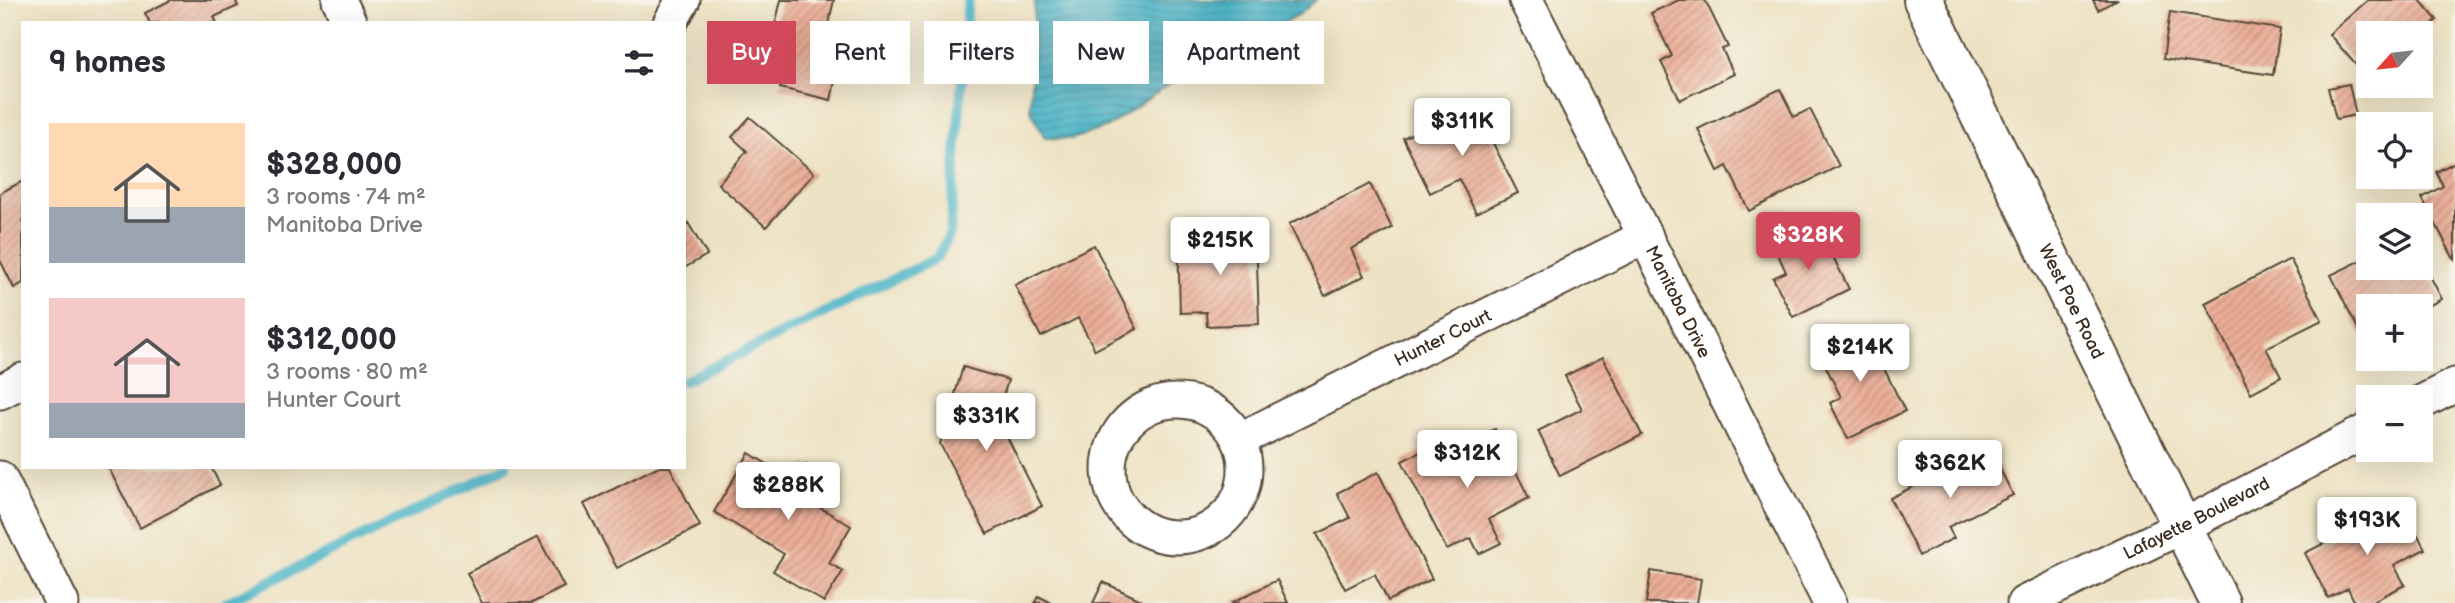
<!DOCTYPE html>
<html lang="en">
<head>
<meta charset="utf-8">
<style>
  :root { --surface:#fff; --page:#f2f2f3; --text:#2b2b33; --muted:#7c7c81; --accent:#d1495b }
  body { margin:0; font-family:"Balsamiq Sans",sans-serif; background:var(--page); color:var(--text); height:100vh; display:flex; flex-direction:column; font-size:26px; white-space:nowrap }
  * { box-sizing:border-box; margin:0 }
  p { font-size:23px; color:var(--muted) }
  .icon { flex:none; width:38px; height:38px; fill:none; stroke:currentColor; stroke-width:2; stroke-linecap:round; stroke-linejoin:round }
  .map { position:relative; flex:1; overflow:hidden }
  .drawer { position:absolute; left:21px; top:21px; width:665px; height:448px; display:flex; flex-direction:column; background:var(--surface); border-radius:0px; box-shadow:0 7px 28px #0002 }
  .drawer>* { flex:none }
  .guide { position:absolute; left:707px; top:21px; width:665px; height:63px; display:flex; gap:14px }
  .needle { width:46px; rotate:243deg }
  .tools { position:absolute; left:2356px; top:21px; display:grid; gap:14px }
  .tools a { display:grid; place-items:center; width:77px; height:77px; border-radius:0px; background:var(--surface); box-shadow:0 7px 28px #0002; font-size:35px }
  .price { position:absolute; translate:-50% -60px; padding:0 16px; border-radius:7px; background:#fff; color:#222; font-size:23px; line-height:46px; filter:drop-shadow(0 2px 4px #0008) }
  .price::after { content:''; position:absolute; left:50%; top:42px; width:21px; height:16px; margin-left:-10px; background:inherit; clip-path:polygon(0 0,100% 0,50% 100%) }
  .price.selected { background:var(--accent); color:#fff }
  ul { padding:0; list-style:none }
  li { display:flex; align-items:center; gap:21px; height:175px; padding:0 28px }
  li span { display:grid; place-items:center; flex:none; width:196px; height:140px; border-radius:0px; color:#555 }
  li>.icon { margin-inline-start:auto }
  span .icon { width:84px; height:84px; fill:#fffc; stroke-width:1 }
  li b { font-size:30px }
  h2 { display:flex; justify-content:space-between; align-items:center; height:84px; padding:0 28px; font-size:30px }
  .tag { padding:0 24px; border-radius:0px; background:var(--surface); box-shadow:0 7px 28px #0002; font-size:24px; line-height:63px }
  .tag.selected { background:var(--accent); color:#fff }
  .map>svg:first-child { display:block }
</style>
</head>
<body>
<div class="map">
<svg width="2455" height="603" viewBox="0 0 2455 603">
  <defs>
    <pattern id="water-rules" width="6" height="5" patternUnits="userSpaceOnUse" patternTransform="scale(1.75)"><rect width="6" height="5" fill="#4ab4c8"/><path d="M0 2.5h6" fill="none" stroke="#3f93a2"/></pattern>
    <pattern id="building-hatch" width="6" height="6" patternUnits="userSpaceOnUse" patternTransform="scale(1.75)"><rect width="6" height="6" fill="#ebae97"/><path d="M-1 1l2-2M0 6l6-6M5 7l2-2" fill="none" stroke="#c08e7b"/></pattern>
  </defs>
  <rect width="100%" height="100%" fill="#f7f3e8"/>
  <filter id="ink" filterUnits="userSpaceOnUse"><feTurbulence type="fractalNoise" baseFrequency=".0143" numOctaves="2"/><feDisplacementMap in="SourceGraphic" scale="14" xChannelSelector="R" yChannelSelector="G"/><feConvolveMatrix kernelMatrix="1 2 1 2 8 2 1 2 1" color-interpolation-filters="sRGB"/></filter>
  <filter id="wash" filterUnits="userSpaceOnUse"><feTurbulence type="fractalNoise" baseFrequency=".00686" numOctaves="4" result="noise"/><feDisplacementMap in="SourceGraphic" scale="28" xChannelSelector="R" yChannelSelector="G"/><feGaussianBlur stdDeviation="1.57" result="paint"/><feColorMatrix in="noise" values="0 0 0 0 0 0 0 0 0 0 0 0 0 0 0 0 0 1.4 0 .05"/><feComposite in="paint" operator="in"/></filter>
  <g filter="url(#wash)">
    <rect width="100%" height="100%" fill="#ede2c3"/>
    <!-- water -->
    <path fill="url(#water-rules)" stroke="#426f73" stroke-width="2" d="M1035,0H1316L1300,14L1177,79L1107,127L1072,139L1045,138L1030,109Z"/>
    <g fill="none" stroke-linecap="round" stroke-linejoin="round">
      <!-- stream -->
      <g stroke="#4ab4c8" stroke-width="10">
        <path d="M684,381L937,258L950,234L968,0"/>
        <path d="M225,603L506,467"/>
      </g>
    </g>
    <g id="blocks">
      <!-- building -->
      <g fill="url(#building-hatch)">
        <path d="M171,0H235L238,6L214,17L217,23H150L145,13Z"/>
        <path d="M781,0H834L825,39L843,43L831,100L780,88L787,58L770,46Z"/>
        <path d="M1679,0H1705L1728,47L1722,49L1734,74L1680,100L1661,62L1672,56L1651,13Z"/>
        <path d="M2093,0H2116L2098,10Z"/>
        <path d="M2368,0H2420L2437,20L2422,33H2368V79L2329,34Z"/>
        <path d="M2170,12L2280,29L2273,75L2163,59Z"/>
        <path d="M2349,84L2356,115L2336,119L2328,88Z"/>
        <path d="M1780,89L1794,117L1810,109L1839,166L1749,211L1727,166L1718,171L1698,129Z"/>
        <path d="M1473,103L1518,193L1476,213L1459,179L1430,193L1403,138Z"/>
        <path d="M750,117L814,173L766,227L718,184L747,151L732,137Z"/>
        <path d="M2455,162V261L2422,198L2443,186L2436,172Z"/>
        <path d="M23,181V283L14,288L0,260V193Z"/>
        <path d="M1370,184L1392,228L1351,249L1364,276L1325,296L1289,224Z"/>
        <path d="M684,216L707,255L684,268Z"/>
        <path d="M1817,224L1849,289L1793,317L1773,278L1786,272L1774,246Z"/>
        <path d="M1256,232L1259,324L1207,326L1206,312L1180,313L1178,235Z"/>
        <path d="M1094,245L1137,329L1095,350L1078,318L1041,337L1015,285Z"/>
        <path d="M2368,257V268H2420V257L2442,299L2420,310V306H2368V337L2363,339L2331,275Z"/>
        <path d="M2290,259L2322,320L2266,348L2281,377L2251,393L2205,303Z"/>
        <path d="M1864,328L1905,411L1848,439L1830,403L1841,397L1818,351Z"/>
        <path d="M1603,357L1642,435L1560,476L1538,431L1582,409L1565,376Z"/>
        <path d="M963,367L1008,380L997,417L1042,506L987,534L940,444Z"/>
        <path d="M1495,429L1529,498L1489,519L1501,543L1479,554L1471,538L1447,550L1402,461L1443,441L1455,465L1480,452L1473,439Z"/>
        <path d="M1990,449L2013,495L1948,527L1954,538L1919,556L1890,498Z"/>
        <path d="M749,453L795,481L805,464L829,479L814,504L851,526L829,563L843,571L824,602L773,571L784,554L714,512Z"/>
        <path d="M108,467H211L220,485L140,528Z"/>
        <path d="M657,467H670L700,526L617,568L584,504Z"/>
        <path d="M1378,472L1432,579L1388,601L1375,574L1345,589L1317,534L1350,518L1337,493Z"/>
        <path d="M2402,504L2425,549L2394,565L2405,585L2369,603H2355L2348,588L2328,598L2305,553Z"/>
        <path d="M538,537L564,587L532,603H482L467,573Z"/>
        <path d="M1651,571L1701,579L1697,603H1646Z"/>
        <path d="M1277,580L1288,603H1231Z"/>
        <path d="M1103,582L1141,600L1139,603H1093Z"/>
        <path d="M1038,596L1052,603H1035Z"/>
      </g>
    </g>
  </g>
  <g filter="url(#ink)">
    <use href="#blocks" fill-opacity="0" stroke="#564637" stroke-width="2"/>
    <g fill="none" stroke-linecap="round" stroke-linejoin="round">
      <defs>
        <g id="minor">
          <path d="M339,0L350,23"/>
          <path id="s1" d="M1526,0L1830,603"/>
          <path d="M670,23L683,0"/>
          <path d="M0,392L23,380"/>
          <circle cx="1177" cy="469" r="68"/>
          <path d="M2420,403L2455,385"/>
          <path id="s2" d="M1239,440L1646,236"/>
          <path d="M0,478L62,603"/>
          <path id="s3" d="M2024,603L2181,527L2368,430"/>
        </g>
        <g id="tertiary">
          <path id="s4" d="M1923,0L2220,603"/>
        </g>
      </defs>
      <!-- minor casing -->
      <use href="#minor" stroke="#564637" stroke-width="37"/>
      <!-- tertiary casing -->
      <use href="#tertiary" stroke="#564637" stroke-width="42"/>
      <!-- minor -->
      <use href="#minor" stroke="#fff" stroke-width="33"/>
      <!-- tertiary -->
      <use href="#tertiary" stroke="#fff" stroke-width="38"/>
    </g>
  </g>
  <g text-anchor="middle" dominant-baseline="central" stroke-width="6" stroke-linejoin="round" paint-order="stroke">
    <!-- street labels -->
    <g font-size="18" fill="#3b2a1e" stroke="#f7f3e8">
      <text stroke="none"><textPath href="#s1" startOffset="338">Manitoba Drive</textPath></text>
      <text stroke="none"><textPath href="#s4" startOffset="336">West Poe Road</textPath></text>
      <text stroke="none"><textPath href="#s2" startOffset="228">Hunter Court</textPath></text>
      <text stroke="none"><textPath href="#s3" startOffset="192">Lafayette Boulevard</textPath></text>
    </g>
  </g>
</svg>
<div class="tools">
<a><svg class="needle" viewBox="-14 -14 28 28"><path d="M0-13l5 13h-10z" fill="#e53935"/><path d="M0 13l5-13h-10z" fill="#7c7c81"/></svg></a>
<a><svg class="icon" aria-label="locate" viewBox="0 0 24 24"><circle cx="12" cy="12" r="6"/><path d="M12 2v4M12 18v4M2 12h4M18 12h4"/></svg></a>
<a><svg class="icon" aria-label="layers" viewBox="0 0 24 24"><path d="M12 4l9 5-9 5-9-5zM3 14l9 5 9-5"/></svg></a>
<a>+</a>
<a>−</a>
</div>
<b class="price" style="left:1462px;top:158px">$311K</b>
<b class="price selected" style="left:1808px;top:272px">$328K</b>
<b class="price" style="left:1220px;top:277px">$215K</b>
<b class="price" style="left:1860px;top:384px">$214K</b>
<b class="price" style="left:986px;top:453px">$331K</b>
<b class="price" style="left:1467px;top:490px">$312K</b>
<b class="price" style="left:1950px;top:500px">$362K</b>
<b class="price" style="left:788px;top:522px">$288K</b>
<b class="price" style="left:2367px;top:557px">$193K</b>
<div class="guide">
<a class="tag selected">Buy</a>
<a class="tag">Rent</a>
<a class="tag">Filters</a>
<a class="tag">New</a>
<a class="tag">Apartment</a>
</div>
<section class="drawer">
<h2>9 homes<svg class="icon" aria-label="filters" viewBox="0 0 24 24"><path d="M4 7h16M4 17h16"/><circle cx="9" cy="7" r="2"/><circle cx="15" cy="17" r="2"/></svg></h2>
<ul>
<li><span style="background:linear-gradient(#ffd9b3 60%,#9aa5b1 0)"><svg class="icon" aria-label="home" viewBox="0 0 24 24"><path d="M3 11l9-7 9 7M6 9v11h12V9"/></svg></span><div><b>$328,000</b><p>3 rooms · 74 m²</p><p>Manitoba Drive</p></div></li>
<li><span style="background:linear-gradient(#f6c9c9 75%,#9aa5b1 0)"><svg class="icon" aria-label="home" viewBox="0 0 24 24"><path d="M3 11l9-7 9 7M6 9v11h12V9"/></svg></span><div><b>$312,000</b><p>3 rooms · 80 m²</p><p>Hunter Court</p></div></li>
</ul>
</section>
</div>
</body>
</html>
